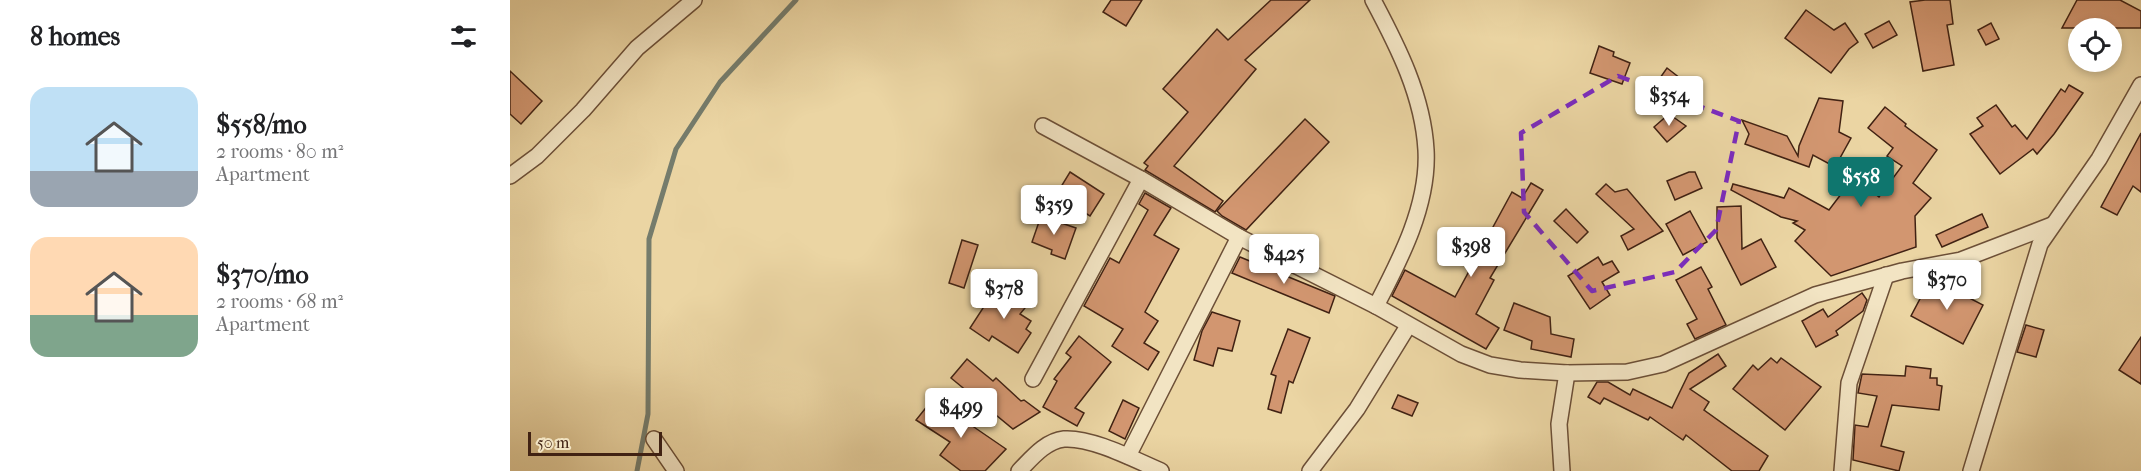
<!DOCTYPE html>
<html lang="en">
<head>
<meta charset="utf-8">
<style>
  :root { --surface:#fff; --page:#f2f2f2; --text:#202124; --muted:#757577; --accent:#0f766e }
  body { margin:0; font-family:"IM FELL French Canon",serif; background:var(--page); color:var(--text); height:100vh; display:flex; flex-direction:column; font-size:22px; white-space:nowrap }
  * { box-sizing:border-box; margin:0 }
  p { font-size:20px; color:var(--muted) }
  .icon { flex:none; width:33px; height:33px; fill:none; stroke:currentColor; stroke-width:2; stroke-linecap:round; stroke-linejoin:round }
  .map { position:relative; flex:1; overflow:hidden }
  .sheet { display:flex; flex-direction:column; background:var(--surface); width:510px }
  .sheet>* { flex:none }
  .controls { position:absolute; left:1558px; top:18px; display:grid; gap:12px }
  .controls a { display:grid; place-items:center; width:54px; height:54px; border-radius:50%; background:var(--surface); box-shadow:0 3px 9px #0003; font-size:30px }
  .scale { position:absolute; left:18px; bottom:15px; width:134px; box-sizing:border-box; padding-left:6px; border:3px solid #412213; border-top:0; font-size:16px; line-height:21px; white-space:nowrap; color:#412213; -webkit-text-stroke:4px #f2e4c3; paint-order:stroke }
  .price { position:absolute; translate:-50% -51px; padding:0 14px; border-radius:6px; background:#fff; color:#222; font-size:20px; line-height:39px; filter:drop-shadow(0 2px 3px #0008) }
  .price::after { content:''; position:absolute; left:50%; top:36px; width:18px; height:14px; margin-left:-9px; background:inherit; clip-path:polygon(0 0,100% 0,50% 100%) }
  .price.active { background:var(--accent); color:#fff }
  ul { padding:0; list-style:none }
  li { display:flex; align-items:center; gap:18px; height:150px; padding:0 30px }
  li span { display:grid; place-items:center; flex:none; width:168px; height:120px; border-radius:18px; color:#555 }
  li>.icon { margin-inline-start:auto }
  span .icon { width:72px; height:72px; fill:#fffc; stroke-width:1 }
  li b { font-size:26px }
  h2 { display:flex; justify-content:space-between; align-items:center; height:72px; padding:0 30px; font-size:26px }
  main { display:flex; flex:1; min-height:0 }
  .map>svg:first-child { display:block }
</style>
</head>
<body>
<main>
<section class="sheet">
<h2>8 homes<svg class="icon" aria-label="filters" viewBox="0 0 24 24"><path d="M4 7h16M4 17h16"/><circle cx="9" cy="7" r="2"/><circle cx="15" cy="17" r="2"/></svg></h2>
<ul>
<li><span style="background:linear-gradient(#bfe0f5 70%,#9aa5b1 0)"><svg class="icon" aria-label="home" viewBox="0 0 24 24"><path d="M3 11l9-7 9 7M6 9v11h12V9"/></svg></span><div><b>$558/mo</b><p>2 rooms · 80 m²</p><p>Apartment</p></div></li>
<li><span style="background:linear-gradient(#ffd9b3 65%,#7fa58c 0)"><svg class="icon" aria-label="home" viewBox="0 0 24 24"><path d="M3 11l9-7 9 7M6 9v11h12V9"/></svg></span><div><b>$370/mo</b><p>2 rooms · 68 m²</p><p>Apartment</p></div></li>
</ul>
</section>
<div class="map">
<svg width="1631" height="471" viewBox="0 0 1631 471">
  <rect width="100%" height="100%" fill="#ebd5a3"/>
  <filter id="stains"><feTurbulence type="fractalNoise" baseFrequency=".00333" numOctaves="4"/><feColorMatrix values="0 0 0 0 .2 0 0 0 0 .09 0 0 0 0 .02 0 0 0 .5 -.17"/></filter>
  <radialGradient id="worn" r=".72"><stop offset=".6" stop-color="#630" stop-opacity="0"/><stop offset="1" stop-color="#630" stop-opacity=".3"/></radialGradient>
  <g fill="none" stroke-linecap="round" stroke-linejoin="round">
    <!-- stream -->
    <path stroke="#757c6c" stroke-width="5" d="M127,471L138,414L139,239L166,149L210,82L286,0"/>
  </g>
  <!-- building -->
  <g fill="#d29670" stroke="#412213" stroke-width="1.5">
    <path d="M601,0H632L616,26L593,12Z"/>
    <path d="M761,0H800L735,60L746,69L664,166L713,201L705,212L635,170L638,166L634,163L678,112L653,89L707,29L718,40Z"/>
    <path d="M1415,0H1440L1443,24L1437,25L1444,65L1413,71L1400,2Z"/>
    <path d="M1567,0H1610L1631,11V28H1552Z"/>
    <path d="M1296,10L1324,30L1335,23L1348,42L1339,49L1321,73L1275,38Z"/>
    <path d="M1379,21L1387,35L1363,48L1355,34Z"/>
    <path d="M1481,23L1489,39L1476,45L1468,30Z"/>
    <path d="M1089,46L1104,52L1103,56L1120,63L1112,84L1080,73Z"/>
    <path d="M1157,68L1184,89L1173,104L1145,85Z"/>
    <path d="M0,71L32,101L11,124L0,114Z"/>
    <path d="M1559,85L1573,93L1544,134L1527,154L1523,149L1490,174L1460,134L1473,126L1467,118L1486,105L1502,127L1505,125L1517,139L1551,89L1555,92Z"/>
    <path d="M1309,98L1333,101L1329,132L1341,138L1325,167L1303,155L1299,167L1235,144L1239,134L1232,120L1277,136L1288,156L1289,146Z"/>
    <path d="M1375,107L1396,124L1395,126L1427,150L1403,183L1421,198L1405,216L1406,247L1321,276L1285,241L1295,230L1283,223L1287,221L1271,217L1221,190L1223,184L1274,198L1279,188L1319,210L1344,177L1369,197L1392,166L1377,156L1383,148L1358,128Z"/>
    <path d="M1159,114L1176,126L1157,142L1144,127Z"/>
    <path d="M795,119L819,142L736,230L712,216L707,211Z"/>
    <path d="M1631,133V192L1623,186L1607,215L1591,207Z"/>
    <path d="M560,172L594,194L580,216L546,195Z"/>
    <path d="M1179,172H1185L1192,188L1165,200L1157,181Z"/>
    <path d="M1021,183L1033,190L980,278L984,280L966,314L989,328L976,349L882,296L895,270L945,297L1002,192L1012,198Z"/>
    <path d="M1096,184L1105,192L1117,189L1153,231L1118,250L1111,236L1124,229L1086,194Z"/>
    <path d="M635,193L661,208L644,235L669,249L635,312L648,321L634,343L649,352L638,370L602,346L613,329L574,306L600,258L609,263L638,210L629,204Z"/>
    <path d="M1231,206L1232,249L1251,239L1266,267L1231,285L1207,238V207Z"/>
    <path d="M1056,209L1078,232L1067,243L1044,221Z"/>
    <path d="M1180,211L1197,242L1173,255L1156,224Z"/>
    <path d="M1472,214L1478,227L1432,247L1426,235Z"/>
    <path d="M531,216L566,228L555,259L541,254L542,250L522,242Z"/>
    <path d="M452,240L468,245L454,288L439,283Z"/>
    <path d="M730,257L825,296L819,313L722,273Z"/>
    <path d="M1088,257L1093,265L1102,261L1109,272L1092,282L1100,295L1080,309L1058,276Z"/>
    <path d="M1191,267L1202,287L1198,289L1216,325L1185,339L1177,324L1187,319L1166,280Z"/>
    <path d="M1421,278L1473,305L1453,344L1401,316Z"/>
    <path d="M495,285L512,297L508,303L515,308L510,314L521,321L516,329L521,333L508,353L482,336L479,341L460,328L486,288L491,292Z"/>
    <path d="M1352,293L1357,300L1353,311L1326,331L1328,335L1306,347L1292,321L1313,309L1318,317Z"/>
    <path d="M1004,303L1040,317L1041,334L1064,339L1061,357L1021,349L1022,341L994,330Z"/>
    <path d="M702,312L730,321L722,351L708,348L703,366L684,360L692,331Z"/>
    <path d="M1516,325L1534,330L1526,357L1507,352Z"/>
    <path d="M778,329L800,338L783,383L779,381L771,413L758,409L766,376L761,374Z"/>
    <path d="M569,336L601,362L565,408L574,413L567,426L533,407L547,381L544,379L561,357L556,353Z"/>
    <path d="M1631,337V384L1609,370Z"/>
    <path d="M1208,354L1216,366L1180,389L1199,402L1194,410L1258,456L1249,471H1222L1176,435L1173,440L1140,417L1138,420L1094,398L1090,404L1078,397L1087,382H1098L1120,395L1123,389L1162,408L1179,373Z"/>
    <path d="M1261,358L1267,363L1271,358L1311,387L1275,430L1223,389L1243,365L1248,370Z"/>
    <path d="M457,359L483,381L486,378L511,401L514,400L530,412L503,429L441,378Z"/>
    <path d="M1396,366L1421,369L1420,378H1427V385L1432,386L1429,410L1382,405L1371,446L1394,452L1389,471L1343,460L1345,425L1358,427L1367,396L1348,393L1352,374L1395,376Z"/>
    <path d="M888,395L908,403L902,416L882,408Z"/>
    <path d="M423,399L496,449L475,471H451L430,455L440,442L406,420Z"/>
    <path d="M613,400L629,408L615,439L599,431Z"/>
  </g>
  <g fill="none" stroke-linecap="round" stroke-linejoin="round">
    <defs>
      <g id="minor">
        <path d="M863,0C888,47 913,96 916,150C919,205 890,260 866,306"/>
        <path d="M533,126L631,179L729,237L866,306L951,354L980,365L1010,370L1057,373L1117,372L1153,364L1305,295L1392,271L1451,260L1542,225"/>
        <path d="M0,176L27,156L73,110L127,48L184,0"/>
        <path d="M523,379L631,179"/>
        <path d="M144,439L166,471"/>
        <path d="M618,456L729,237"/>
        <path d="M509,471C521,459 535,441 554,439C582,437 625,460 651,471"/>
        <path d="M800,471L847,409L898,326"/>
        <path d="M1052,471L1049,424L1057,373"/>
        <path d="M1332,471L1339,383L1376,275"/>
        <path d="M1461,471L1530,244L1589,159L1631,85"/>
      </g>
    </defs>
    <!-- minor casing -->
    <use href="#minor" stroke="#6c4f37" stroke-width="18"/>
    <!-- minor -->
    <use href="#minor" stroke="#f2e4c3" stroke-width="15"/>
  </g>
  <!-- marked area -->
  <path fill="none" stroke="#7b2cbf" stroke-width="4.5" stroke-dasharray="12 8" stroke-linejoin="round" d="M1108,76L1229,121L1206,230L1165,272L1082,291L1014,212L1011,133Z"/>
  <rect width="100%" height="100%" filter="url(#stains)"/>
  <rect width="100%" height="100%" fill="url(#worn)"/>
</svg>
<div class="controls">
<a><svg class="icon" aria-label="locate" viewBox="0 0 24 24"><circle cx="12" cy="12" r="6"/><path d="M12 2v4M12 18v4M2 12h4M18 12h4"/></svg></a>
</div>
<div class="scale">50 m</div>
<b class="price" style="left:1159px;top:127px">$354</b>
<b class="price active" style="left:1351px;top:208px">$558</b>
<b class="price" style="left:544px;top:236px">$359</b>
<b class="price" style="left:961px;top:278px">$398</b>
<b class="price" style="left:774px;top:285px">$425</b>
<b class="price" style="left:1437px;top:311px">$370</b>
<b class="price" style="left:494px;top:320px">$378</b>
<b class="price" style="left:451px;top:439px">$499</b>
</div>
</main>
</body>
</html>
